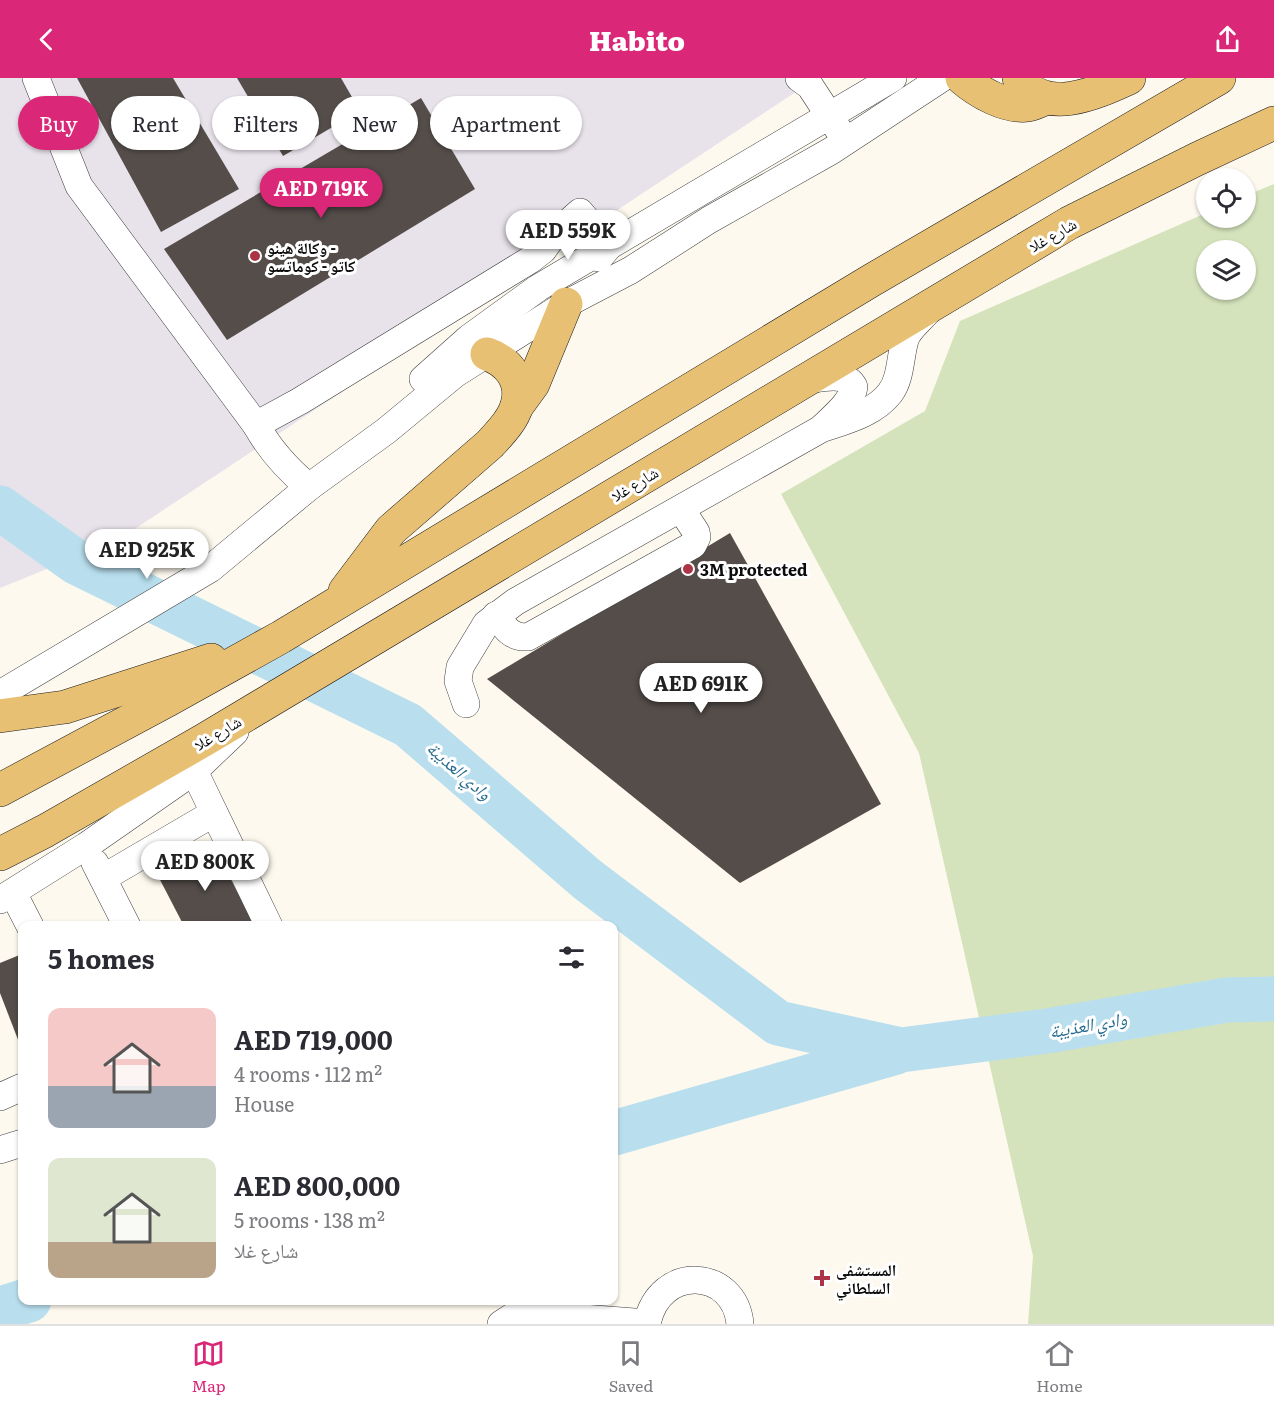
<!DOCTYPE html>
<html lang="en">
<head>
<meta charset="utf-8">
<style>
  :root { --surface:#fff; --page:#f7f7f7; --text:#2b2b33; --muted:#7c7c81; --line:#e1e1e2; --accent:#db2777 }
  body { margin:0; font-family:Literata,"Noto Naskh Arabic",serif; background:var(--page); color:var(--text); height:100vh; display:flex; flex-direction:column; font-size:22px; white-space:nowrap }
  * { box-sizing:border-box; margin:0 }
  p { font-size:20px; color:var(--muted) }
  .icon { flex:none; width:33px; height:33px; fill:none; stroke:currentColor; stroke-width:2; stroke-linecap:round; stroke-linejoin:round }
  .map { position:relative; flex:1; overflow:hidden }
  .details { position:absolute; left:18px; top:843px; width:600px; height:384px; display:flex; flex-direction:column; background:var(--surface); border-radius:12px; box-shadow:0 2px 4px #0004 }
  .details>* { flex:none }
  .guide { position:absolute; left:18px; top:18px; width:600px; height:54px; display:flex; gap:12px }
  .tools { position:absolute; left:1196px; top:90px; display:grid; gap:12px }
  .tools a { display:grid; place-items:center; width:60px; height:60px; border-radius:50%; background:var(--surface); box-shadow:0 2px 4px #0004; font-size:30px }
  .price { position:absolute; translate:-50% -51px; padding:0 14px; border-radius:21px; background:#fff; color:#222; font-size:20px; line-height:39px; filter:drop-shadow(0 2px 3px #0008) }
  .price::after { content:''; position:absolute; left:50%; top:36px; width:18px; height:14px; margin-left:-9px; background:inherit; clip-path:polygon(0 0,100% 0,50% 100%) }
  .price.selected { background:var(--accent); color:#fff }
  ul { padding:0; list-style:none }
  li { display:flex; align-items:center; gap:18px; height:150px; padding:0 30px }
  li span { display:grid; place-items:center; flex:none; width:168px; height:120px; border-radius:12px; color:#555 }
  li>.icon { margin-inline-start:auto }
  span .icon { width:72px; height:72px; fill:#fffc; stroke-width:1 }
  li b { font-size:26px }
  h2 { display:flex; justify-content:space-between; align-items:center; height:72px; padding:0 30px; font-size:26px }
  .chip { padding:0 21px; border-radius:27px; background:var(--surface); box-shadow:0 2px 4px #0004; font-size:21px; line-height:54px }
  .chip.selected { background:var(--accent); color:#fff }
  header { display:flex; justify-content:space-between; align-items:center; height:78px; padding:0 30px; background:var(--accent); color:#fff; font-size:27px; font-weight:800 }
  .tabs { display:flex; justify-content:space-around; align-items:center; height:84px; border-top:2px solid var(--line); background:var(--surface); font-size:16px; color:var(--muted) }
  .tabs a { display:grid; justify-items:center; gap:3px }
  .tabs .selected { color:var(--accent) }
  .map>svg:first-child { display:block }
</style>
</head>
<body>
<header><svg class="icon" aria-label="back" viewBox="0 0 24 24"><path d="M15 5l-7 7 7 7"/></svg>Habito<svg class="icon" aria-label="share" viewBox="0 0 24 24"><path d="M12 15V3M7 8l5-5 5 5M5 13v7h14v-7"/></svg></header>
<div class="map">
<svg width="1274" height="1246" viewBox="0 0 1274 1246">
  <rect width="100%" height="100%" fill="#fdf9ee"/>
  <!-- industrial -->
  <path fill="#e8e2ea" d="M0,0H817L118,462L0,510Z"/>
  <!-- green -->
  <path fill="#d4e3bc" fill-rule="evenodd" d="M1274,106V1246H1028L1033,1178L919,675L781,416L925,333L960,243L1206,135V140H1245V118ZM1206,172H1245V212H1206Z"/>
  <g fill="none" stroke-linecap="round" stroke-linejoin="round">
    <!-- river -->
    <g stroke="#b9dfee" stroke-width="45">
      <path d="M0,430L76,484L408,647L588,802L778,945L901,972L1047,953L1227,922L1274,921"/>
      <path d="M614,1055L896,974"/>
      <path d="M0,1231L29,1222"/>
    </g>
  </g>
  <!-- building -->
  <g fill="#544d4a">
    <path d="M77,0H173L239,111L161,154Z"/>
    <path d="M237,0H341L360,33L283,78Z"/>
    <path d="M421,20L475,111L227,262L164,171Z"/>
    <path d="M730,455L881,726L740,805L487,601Z"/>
    <path d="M213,767L255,848H184L157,796Z"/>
    <path d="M22,876V972L0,915V885Z"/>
  </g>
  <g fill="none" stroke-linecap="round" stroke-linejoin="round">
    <defs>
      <g id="minor">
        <path d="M36,0L79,108L256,347"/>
        <path d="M799,0L810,8L838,51"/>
        <path d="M423,301L469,260L538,210L893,0"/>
        <path d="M808,302C822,300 846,293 854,309C851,325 834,338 823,349"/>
        <path d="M309,409C287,391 270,372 256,347L300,323L530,182L543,172L553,158L580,134L609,168L599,180"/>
        <path d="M496,537C505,550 511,560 528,559L693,467L697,459L696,454L681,431"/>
        <path d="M0,616L210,491L309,409L386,353L455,296L566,226L631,192L709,142L831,73L942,0"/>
        <path d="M466,626L458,603L460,589L486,546L515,524L821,351C844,343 874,336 890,315C901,301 900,279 905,262C908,251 921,242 928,233"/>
        <path d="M194,693L269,848"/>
        <path d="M95,785L127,848"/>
        <path d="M103,800L214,735"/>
        <path d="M13,815L30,848"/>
        <path d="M0,822L86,768L194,693L235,654"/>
        <path d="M0,1019L22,1009"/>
        <path d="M0,1072L22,1065"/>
        <path d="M501,1246L518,1235L647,1245"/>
        <path d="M647,1246C659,1185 735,1190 740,1246"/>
      </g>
      <g id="major">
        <path d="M962,0C978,14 1006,30 1028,27C1034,26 1040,23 1046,20"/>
        <path d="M1019,0C1045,39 1096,15 1129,0"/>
        <path d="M517,328L533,306L566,226"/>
        <path d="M345,513L391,452L490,366C500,355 513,342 517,327C524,303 508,283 487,276"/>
        <path d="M0,638L65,629L211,582"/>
        <path d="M0,712L168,622L281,559L872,202L1219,0"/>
        <path d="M0,776L45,753L204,662L1069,145L1197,81L1274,45"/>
      </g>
    </defs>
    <!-- minor casing -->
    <use href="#minor" stroke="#3f3f3f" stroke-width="28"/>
    <!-- major casing -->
    <use href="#major" stroke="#1d1d1d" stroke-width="34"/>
    <!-- minor -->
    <use href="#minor" stroke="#fff" stroke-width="27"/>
    <!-- major -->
    <use href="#major" stroke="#e8c073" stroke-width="33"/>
  </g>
  <!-- markers -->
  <g fill="#ab3546" stroke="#fff" stroke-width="2">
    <circle cx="255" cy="178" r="6"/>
    <circle cx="688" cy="491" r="6"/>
    <path d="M819 1191h6v6h6v6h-6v6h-6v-6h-6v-6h6z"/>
  </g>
  <g text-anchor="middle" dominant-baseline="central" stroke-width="6" stroke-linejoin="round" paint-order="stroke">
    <!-- street labels -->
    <g font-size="16" fill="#0c0c0c" stroke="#fff">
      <text transform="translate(1052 156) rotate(-30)">شارع غلا</text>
      <text transform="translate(634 405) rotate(-31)">شارع غلا</text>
      <text transform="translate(217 654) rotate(-31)">شارع غلا</text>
    </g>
    <!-- poi labels -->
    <g font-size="16" font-weight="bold" fill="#0c0c0c" stroke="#fff" text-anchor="start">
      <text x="267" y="169">وكالة هينو -<tspan x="267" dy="18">كاتو - كوماتسو</tspan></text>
      <text x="700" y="491">3M protected</text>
      <text x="836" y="1191">المستشفى<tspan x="836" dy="18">السلطاني</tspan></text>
    </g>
    <!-- water labels -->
    <g font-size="18" font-style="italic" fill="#256b8f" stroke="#fff">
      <text transform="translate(460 692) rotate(41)">وادي العذيبة</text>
      <text transform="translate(1088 946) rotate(-10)">وادي العذيبة</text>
    </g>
  </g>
</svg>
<div class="tools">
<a><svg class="icon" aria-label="locate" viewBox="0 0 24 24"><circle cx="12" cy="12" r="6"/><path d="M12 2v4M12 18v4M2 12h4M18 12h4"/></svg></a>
<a><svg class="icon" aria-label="layers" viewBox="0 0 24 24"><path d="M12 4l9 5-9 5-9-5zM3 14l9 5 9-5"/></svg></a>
</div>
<b class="price selected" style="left:321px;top:141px">AED 719K</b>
<b class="price" style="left:568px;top:183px">AED 559K</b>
<b class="price" style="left:147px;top:502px">AED 925K</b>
<b class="price" style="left:701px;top:636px">AED 691K</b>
<b class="price" style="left:205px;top:814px">AED 800K</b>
<div class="guide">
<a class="chip selected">Buy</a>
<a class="chip">Rent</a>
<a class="chip">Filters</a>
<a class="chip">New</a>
<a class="chip">Apartment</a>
</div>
<section class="details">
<h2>5 homes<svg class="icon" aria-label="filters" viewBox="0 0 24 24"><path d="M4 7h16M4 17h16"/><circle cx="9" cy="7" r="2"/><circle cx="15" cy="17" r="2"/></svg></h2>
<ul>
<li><span style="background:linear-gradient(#f6c9c9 65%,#9aa5b1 0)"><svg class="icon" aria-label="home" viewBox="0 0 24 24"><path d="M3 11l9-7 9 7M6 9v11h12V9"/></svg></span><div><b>AED 719,000</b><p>4 rooms · 112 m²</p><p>House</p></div></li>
<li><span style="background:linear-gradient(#dfe7d0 70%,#b9a48a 0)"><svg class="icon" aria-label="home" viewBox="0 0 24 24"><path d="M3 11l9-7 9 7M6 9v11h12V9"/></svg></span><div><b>AED 800,000</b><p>5 rooms · 138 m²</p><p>شارع غلا</p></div></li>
</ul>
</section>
</div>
<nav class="tabs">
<a class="selected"><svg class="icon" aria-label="map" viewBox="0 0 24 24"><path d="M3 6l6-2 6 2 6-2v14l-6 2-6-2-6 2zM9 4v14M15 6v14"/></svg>Map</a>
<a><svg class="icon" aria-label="saved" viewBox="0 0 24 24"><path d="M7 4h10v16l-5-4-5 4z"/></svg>Saved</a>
<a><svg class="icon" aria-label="home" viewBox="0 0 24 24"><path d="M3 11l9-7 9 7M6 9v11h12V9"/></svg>Home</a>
</nav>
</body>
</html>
